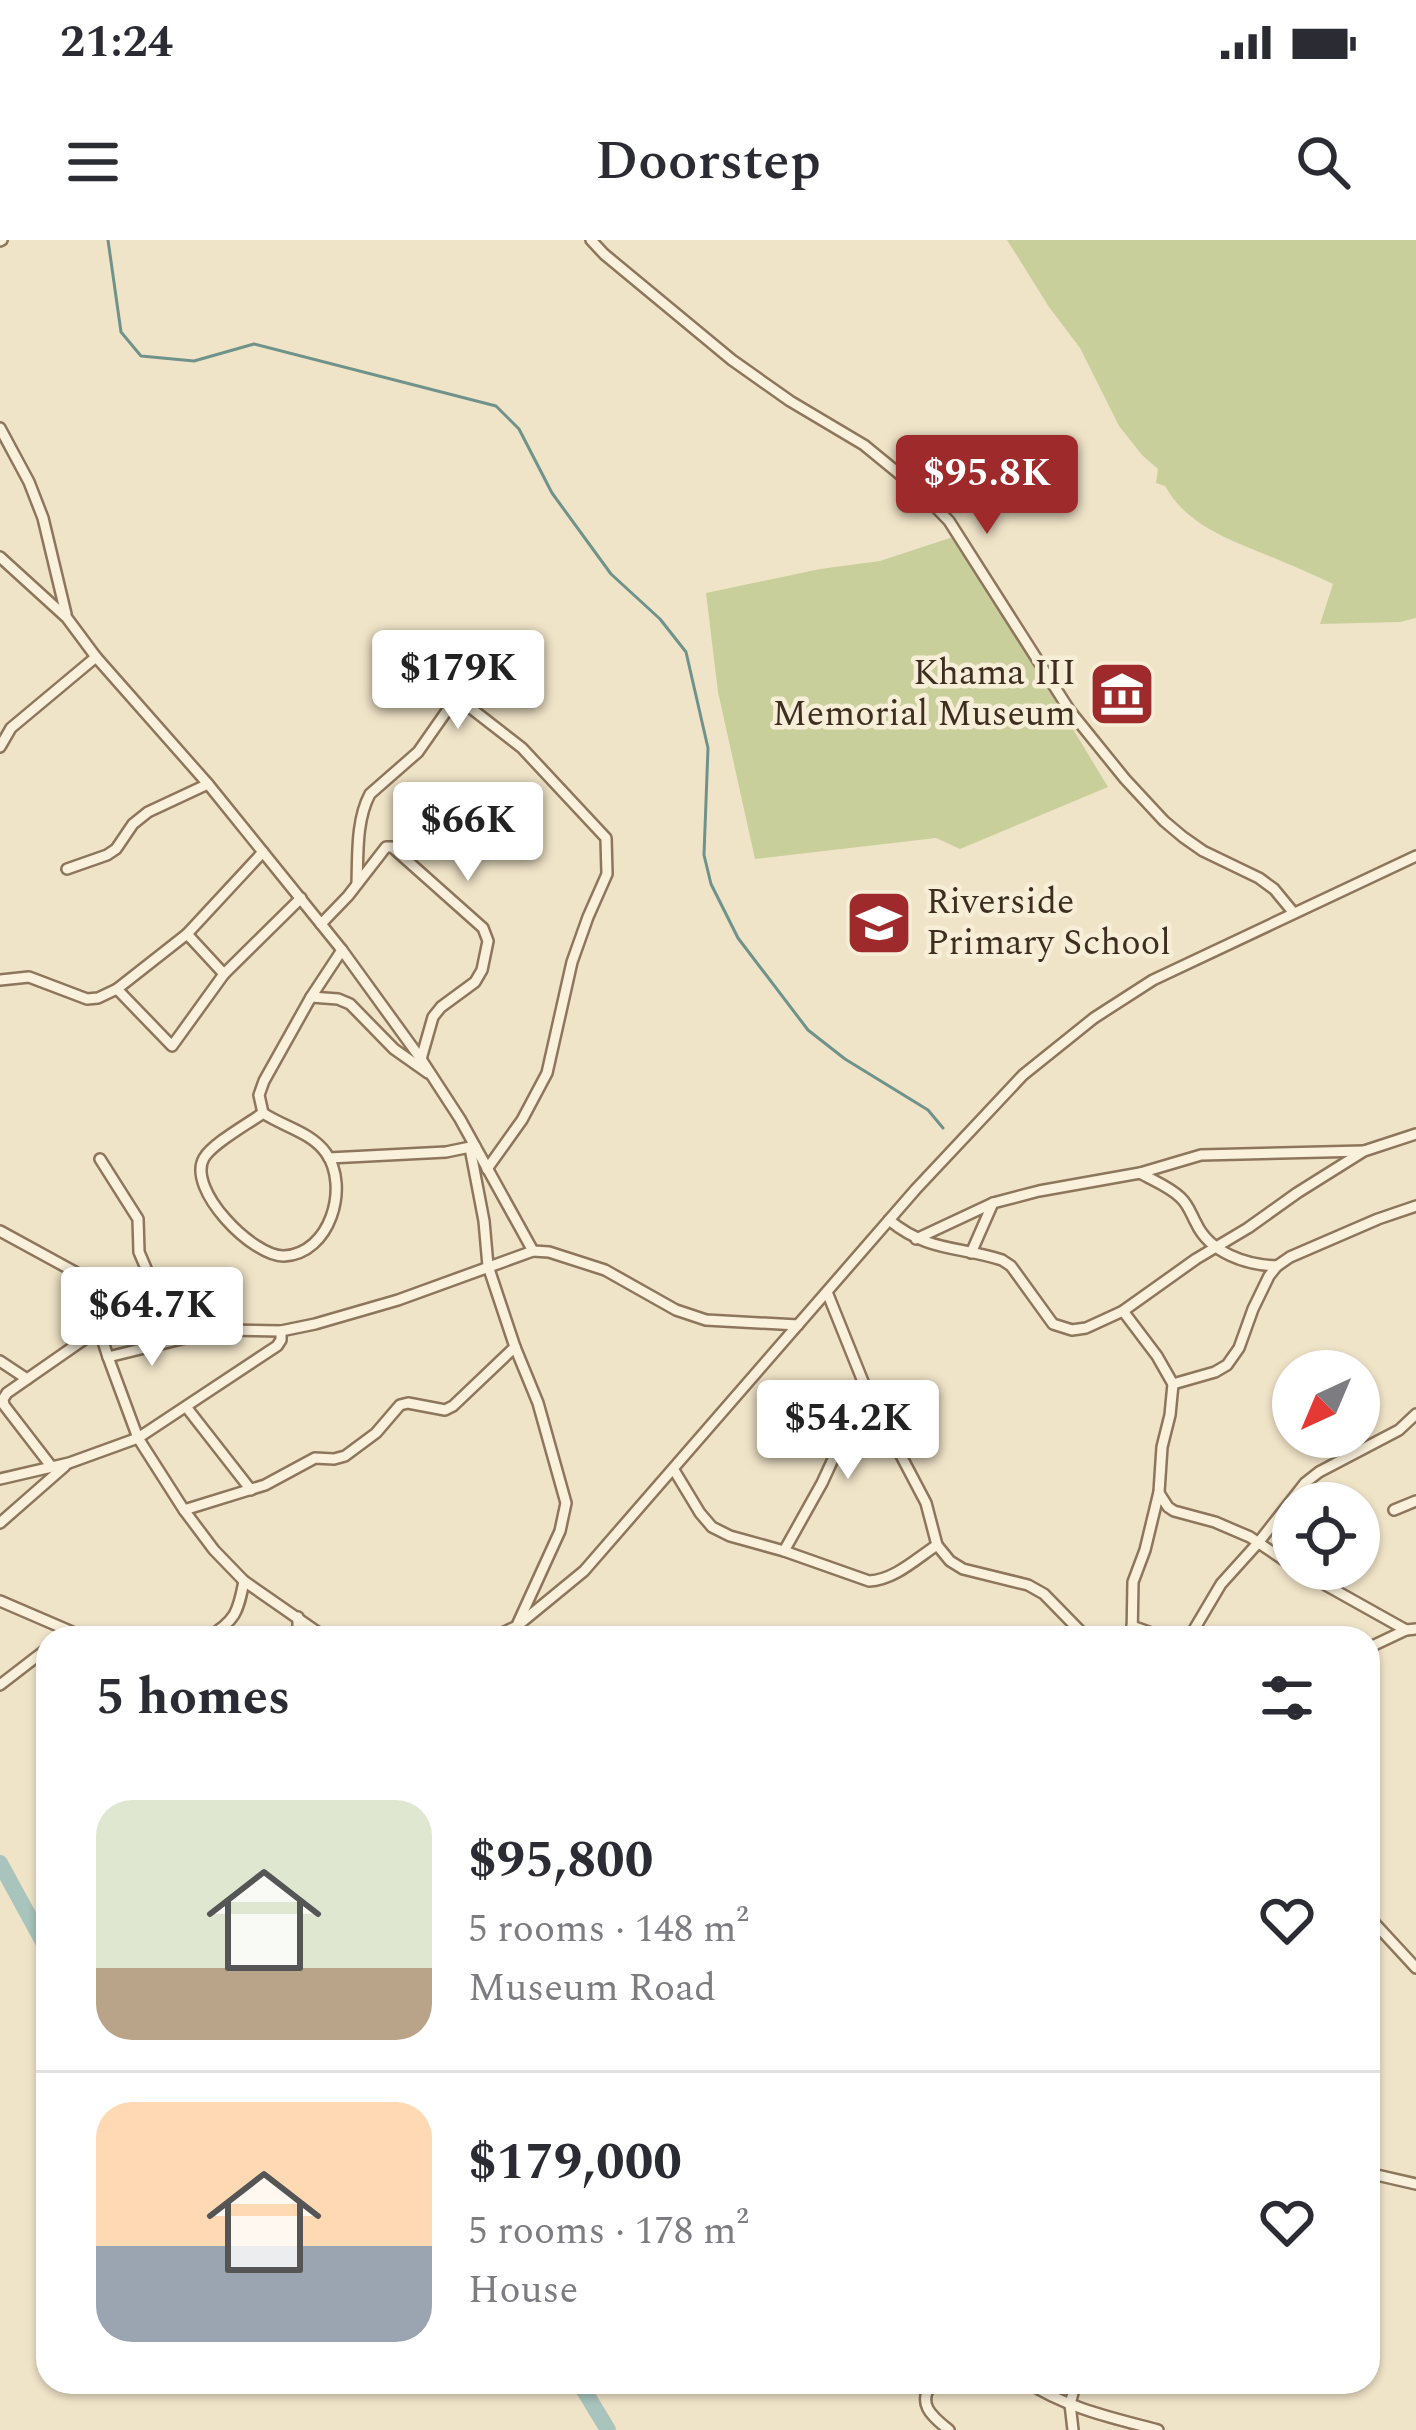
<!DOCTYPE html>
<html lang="en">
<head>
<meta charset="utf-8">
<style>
  :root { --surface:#fff; --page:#f2f2f3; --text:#2b2b33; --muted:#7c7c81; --line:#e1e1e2; --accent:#9e2a2b }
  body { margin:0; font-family:Spectral,serif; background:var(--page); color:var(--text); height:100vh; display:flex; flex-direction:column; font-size:45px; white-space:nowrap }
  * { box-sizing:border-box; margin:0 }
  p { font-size:39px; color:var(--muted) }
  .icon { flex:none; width:66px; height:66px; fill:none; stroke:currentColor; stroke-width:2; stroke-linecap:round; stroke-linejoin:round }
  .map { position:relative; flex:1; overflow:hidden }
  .sheet { position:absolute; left:36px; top:1386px; width:1344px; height:768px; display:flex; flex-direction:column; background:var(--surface); border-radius:36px; box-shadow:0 3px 9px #0004 }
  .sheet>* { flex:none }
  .needle { width:78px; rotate:224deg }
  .controls { position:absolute; left:1272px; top:1110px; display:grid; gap:24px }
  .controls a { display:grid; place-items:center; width:108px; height:108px; border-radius:50%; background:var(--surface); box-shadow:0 3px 9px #0004; font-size:60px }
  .price { position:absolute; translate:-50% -102px; padding:0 27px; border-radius:12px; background:#fff; color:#222; font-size:39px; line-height:78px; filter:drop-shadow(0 3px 6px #0008) }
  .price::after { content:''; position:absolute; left:50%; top:72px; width:36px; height:27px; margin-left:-18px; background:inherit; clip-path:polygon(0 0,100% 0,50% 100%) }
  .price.on { background:var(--accent); color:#fff }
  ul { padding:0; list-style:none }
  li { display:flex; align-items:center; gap:36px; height:300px; padding:0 60px }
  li+li { border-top:3px solid var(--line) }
  li span { display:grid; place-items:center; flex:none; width:336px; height:240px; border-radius:36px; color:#555 }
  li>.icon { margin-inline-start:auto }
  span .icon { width:144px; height:144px; fill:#fffc; stroke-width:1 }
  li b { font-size:51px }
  h2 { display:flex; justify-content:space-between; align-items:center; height:144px; padding:0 60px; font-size:51px }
  .status { display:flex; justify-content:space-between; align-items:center; height:84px; padding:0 60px; background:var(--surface); direction:ltr }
  .status svg { height:33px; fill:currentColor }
  header { display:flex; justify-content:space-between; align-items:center; height:156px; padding:0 60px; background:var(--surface); font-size:54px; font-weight:600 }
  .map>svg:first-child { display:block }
</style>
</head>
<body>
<div class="status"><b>21:24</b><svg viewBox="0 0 49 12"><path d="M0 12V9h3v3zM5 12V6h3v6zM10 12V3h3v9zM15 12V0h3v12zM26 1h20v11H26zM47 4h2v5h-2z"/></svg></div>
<header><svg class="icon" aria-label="menu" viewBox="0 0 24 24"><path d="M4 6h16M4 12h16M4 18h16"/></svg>Doorstep<svg class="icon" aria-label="search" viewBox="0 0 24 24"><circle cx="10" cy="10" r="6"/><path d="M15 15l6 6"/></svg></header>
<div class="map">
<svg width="1416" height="2190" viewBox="0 0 1416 2190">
  <rect width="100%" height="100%" fill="#f0e4c8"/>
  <!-- green -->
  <g fill="#c9cf9b">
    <path d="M1007,0H1416V378L1400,382L1320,384L1333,344C1316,336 1299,328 1281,321C1238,302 1190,290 1165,246L1156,243L1158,229L1142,215L1119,186L1080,108L1049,67Z"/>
    <path d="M953,297L981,337L1108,547L960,609L936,598L755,619L718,452L706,353L820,329L880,321Z"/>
  </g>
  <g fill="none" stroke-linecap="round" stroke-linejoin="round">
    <!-- stream -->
    <path stroke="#6f938a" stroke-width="3" d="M108,0L121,92L141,116L194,121L254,104L496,166L519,189L552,253L611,334L660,379L686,412L708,508L704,615L711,644L738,698L808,790L845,819L928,870L943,888"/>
    <!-- river -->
    <g stroke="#a9c4bc" stroke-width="16">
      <path d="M0,1623L48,1711"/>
      <path d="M579,2142L608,2190"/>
    </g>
    <defs>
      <g id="minor">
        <path d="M591,0L604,14L732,120L790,161L864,205L919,250L949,281L1070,471L1125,539L1164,581L1183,597L1203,611L1259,638L1274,649L1293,672"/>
        <path d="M0,1L2,0"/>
        <path d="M0,188L29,242L43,278L66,374"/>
        <path d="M0,317L67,378L96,417L208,544L342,710L421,819L460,879L533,1011L549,1012L605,1030L676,1070L706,1080L798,1085"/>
        <path d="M0,507L11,488L96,417"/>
        <path d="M67,629L107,615L116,609L133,584L148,572L208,544"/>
        <path d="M357,644C358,615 356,580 370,554L418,512L453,462H460L468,466L522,508L606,598L607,634L588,677L572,722L547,833L522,880L487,929"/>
        <path d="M321,684L348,656L386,607H392L483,688L488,701L482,730L475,742L441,767L433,777L421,819"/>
        <path d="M187,694L263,612"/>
        <path d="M0,740L29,737L87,759L98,758L117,749L172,806L224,734L301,658"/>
        <path d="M117,749L187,694L224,734"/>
        <path d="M311,757L338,759L350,764L394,809L428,833"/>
        <path d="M263,873C248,884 213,903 204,918C186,949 253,1017 284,1016C330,1014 350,947 326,913C311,892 284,887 263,873L259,855L264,841L311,757L342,710"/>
        <path d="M329,918L446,912L475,906"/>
        <path d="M100,919L138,979L139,1012L166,1075"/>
        <path d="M1140,933C1154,941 1170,947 1181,958C1189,966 1191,974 1196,983C1210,1013 1246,1025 1277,1026"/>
        <path d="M889,980C928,1012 958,1006 1002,1020L1011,1026L1053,1084L1072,1090L1086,1088L1123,1071L1196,1019L1248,988L1297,953L1364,911L1416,894"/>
        <path d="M0,991L108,1050L166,1075L221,1090L281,1091L315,1084L398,1060L533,1011"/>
        <path d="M916,999L993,963L1039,951L1140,933L1201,915L1364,911"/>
        <path d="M971,1013L993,963"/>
        <path d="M108,1050L99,1089L108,1117"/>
        <path d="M827,1052L866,1149L926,1263L937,1305L950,1321L963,1329L1028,1345L1044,1354L1087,1398"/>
        <path d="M1123,1071L1157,1116L1173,1144L1170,1175L1162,1207L1159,1252L1145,1310L1133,1342L1132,1398"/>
        <path d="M214,1091L108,1117L138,1198L184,1270L214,1310L244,1341L326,1398"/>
        <path d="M515,1107L538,1163L566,1263L560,1291L518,1383"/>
        <path d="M0,1121L27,1139"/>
        <path d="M1173,1144L1215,1132L1227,1125L1239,1108L1253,1069L1269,1036L1277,1026L1290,1017L1378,979L1416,966"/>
        <path d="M187,1168L251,1250"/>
        <path d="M51,1226L4,1165L3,1159L7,1153L99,1089"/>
        <path d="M674,1230L700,1273L712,1287L730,1296L784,1311L869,1341C894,1340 916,1319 937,1305"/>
        <path d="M0,1239L69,1223L138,1198L277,1106L281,1100V1091"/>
        <path d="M1159,1253L1168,1267L1174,1271L1215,1282L1250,1297L1293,1326"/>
        <path d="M184,1270L265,1245L315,1218L334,1219L345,1216L376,1193L400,1165L408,1163L445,1170L453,1166L515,1107L488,1026L484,981L470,908"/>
        <path d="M1394,1270L1416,1261"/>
        <path d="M0,1283L65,1226"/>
        <path d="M784,1311L822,1243L865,1150"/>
        <path d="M1297,1329L1406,1390L1416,1389"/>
        <path d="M0,1361L86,1398"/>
        <path d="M298,1377V1398"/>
        <path d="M1132,1386L1166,1398"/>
        <path d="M207,1398C235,1381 238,1373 244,1341"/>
        <path d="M492,1398L517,1386L584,1331L916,949L1023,835L1094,778L1153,740L1416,616"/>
        <path d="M1189,1398L1221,1344L1258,1303L1305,1243L1319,1232L1399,1190L1416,1174"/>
        <path d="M1368,1408L1406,1390"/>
        <path d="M0,1445L48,1408"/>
        <path d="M1368,1676L1416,1728"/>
        <path d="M1368,1933L1416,1944"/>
        <path d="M933,2142C916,2163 931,2176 949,2190"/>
        <path d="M1027,2142C1066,2168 1113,2178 1158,2190"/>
        <path d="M1073,2190L1070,2164L1076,2142"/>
      </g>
    </defs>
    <!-- minor casing -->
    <use href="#minor" stroke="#8d765c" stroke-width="14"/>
    <!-- minor -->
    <use href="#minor" stroke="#faf1dc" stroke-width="9"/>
  </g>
  <!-- icons -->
  <defs>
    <symbol id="museum-square" viewBox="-11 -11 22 22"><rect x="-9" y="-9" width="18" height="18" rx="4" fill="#9e2a2b" stroke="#f7eed8"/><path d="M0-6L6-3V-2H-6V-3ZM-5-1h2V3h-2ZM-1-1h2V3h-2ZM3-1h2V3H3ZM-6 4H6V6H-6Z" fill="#fff"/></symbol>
    <symbol id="school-square" viewBox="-11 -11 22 22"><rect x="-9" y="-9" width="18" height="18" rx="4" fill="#9e2a2b" stroke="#f7eed8"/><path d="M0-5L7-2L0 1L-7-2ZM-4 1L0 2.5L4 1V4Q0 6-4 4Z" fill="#fff"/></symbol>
  </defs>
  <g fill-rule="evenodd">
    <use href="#museum-square" x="1084" y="416" width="76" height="76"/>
    <use href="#school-square" x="841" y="645" width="76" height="76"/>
  </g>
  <g text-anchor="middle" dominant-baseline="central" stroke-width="9" stroke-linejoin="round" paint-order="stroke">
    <!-- poi labels -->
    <g font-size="36" fill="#3d2e20" stroke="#f7eed8" text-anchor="end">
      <text x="1076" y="433">Khama III<tspan x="1076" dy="41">Memorial Museum</tspan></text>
      <text x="926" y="662" text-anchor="start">Riverside<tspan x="926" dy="41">Primary School</tspan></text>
    </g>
  </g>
</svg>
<div class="controls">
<a><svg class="needle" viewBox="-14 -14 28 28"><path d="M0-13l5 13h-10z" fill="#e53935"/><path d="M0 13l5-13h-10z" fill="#7c7c81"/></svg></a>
<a><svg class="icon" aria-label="locate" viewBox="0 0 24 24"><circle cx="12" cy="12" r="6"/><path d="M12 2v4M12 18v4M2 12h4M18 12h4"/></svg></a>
</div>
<b class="price on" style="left:987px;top:297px">$95.8K</b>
<b class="price" style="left:458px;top:492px">$179K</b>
<b class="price" style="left:468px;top:644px">$66K</b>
<b class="price" style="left:152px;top:1129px">$64.7K</b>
<b class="price" style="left:848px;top:1242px">$54.2K</b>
<section class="sheet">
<h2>5 homes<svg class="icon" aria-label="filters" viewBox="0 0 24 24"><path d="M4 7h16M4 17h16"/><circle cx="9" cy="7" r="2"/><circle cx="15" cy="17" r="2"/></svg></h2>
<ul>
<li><span style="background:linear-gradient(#dfe7d0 70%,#b9a48a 0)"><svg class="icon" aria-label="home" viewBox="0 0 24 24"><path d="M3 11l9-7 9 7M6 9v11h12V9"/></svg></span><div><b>$95,800</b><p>5 rooms · 148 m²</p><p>Museum Road</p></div><svg class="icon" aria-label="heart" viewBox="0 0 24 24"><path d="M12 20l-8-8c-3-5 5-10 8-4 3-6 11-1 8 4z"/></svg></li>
<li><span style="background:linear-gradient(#ffd9b3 60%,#9aa5b1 0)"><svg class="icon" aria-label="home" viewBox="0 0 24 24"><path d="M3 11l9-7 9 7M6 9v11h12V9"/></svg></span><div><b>$179,000</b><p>5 rooms · 178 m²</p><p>House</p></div><svg class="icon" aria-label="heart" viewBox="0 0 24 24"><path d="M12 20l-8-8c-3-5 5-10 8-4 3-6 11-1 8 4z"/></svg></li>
</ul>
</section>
</div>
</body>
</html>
